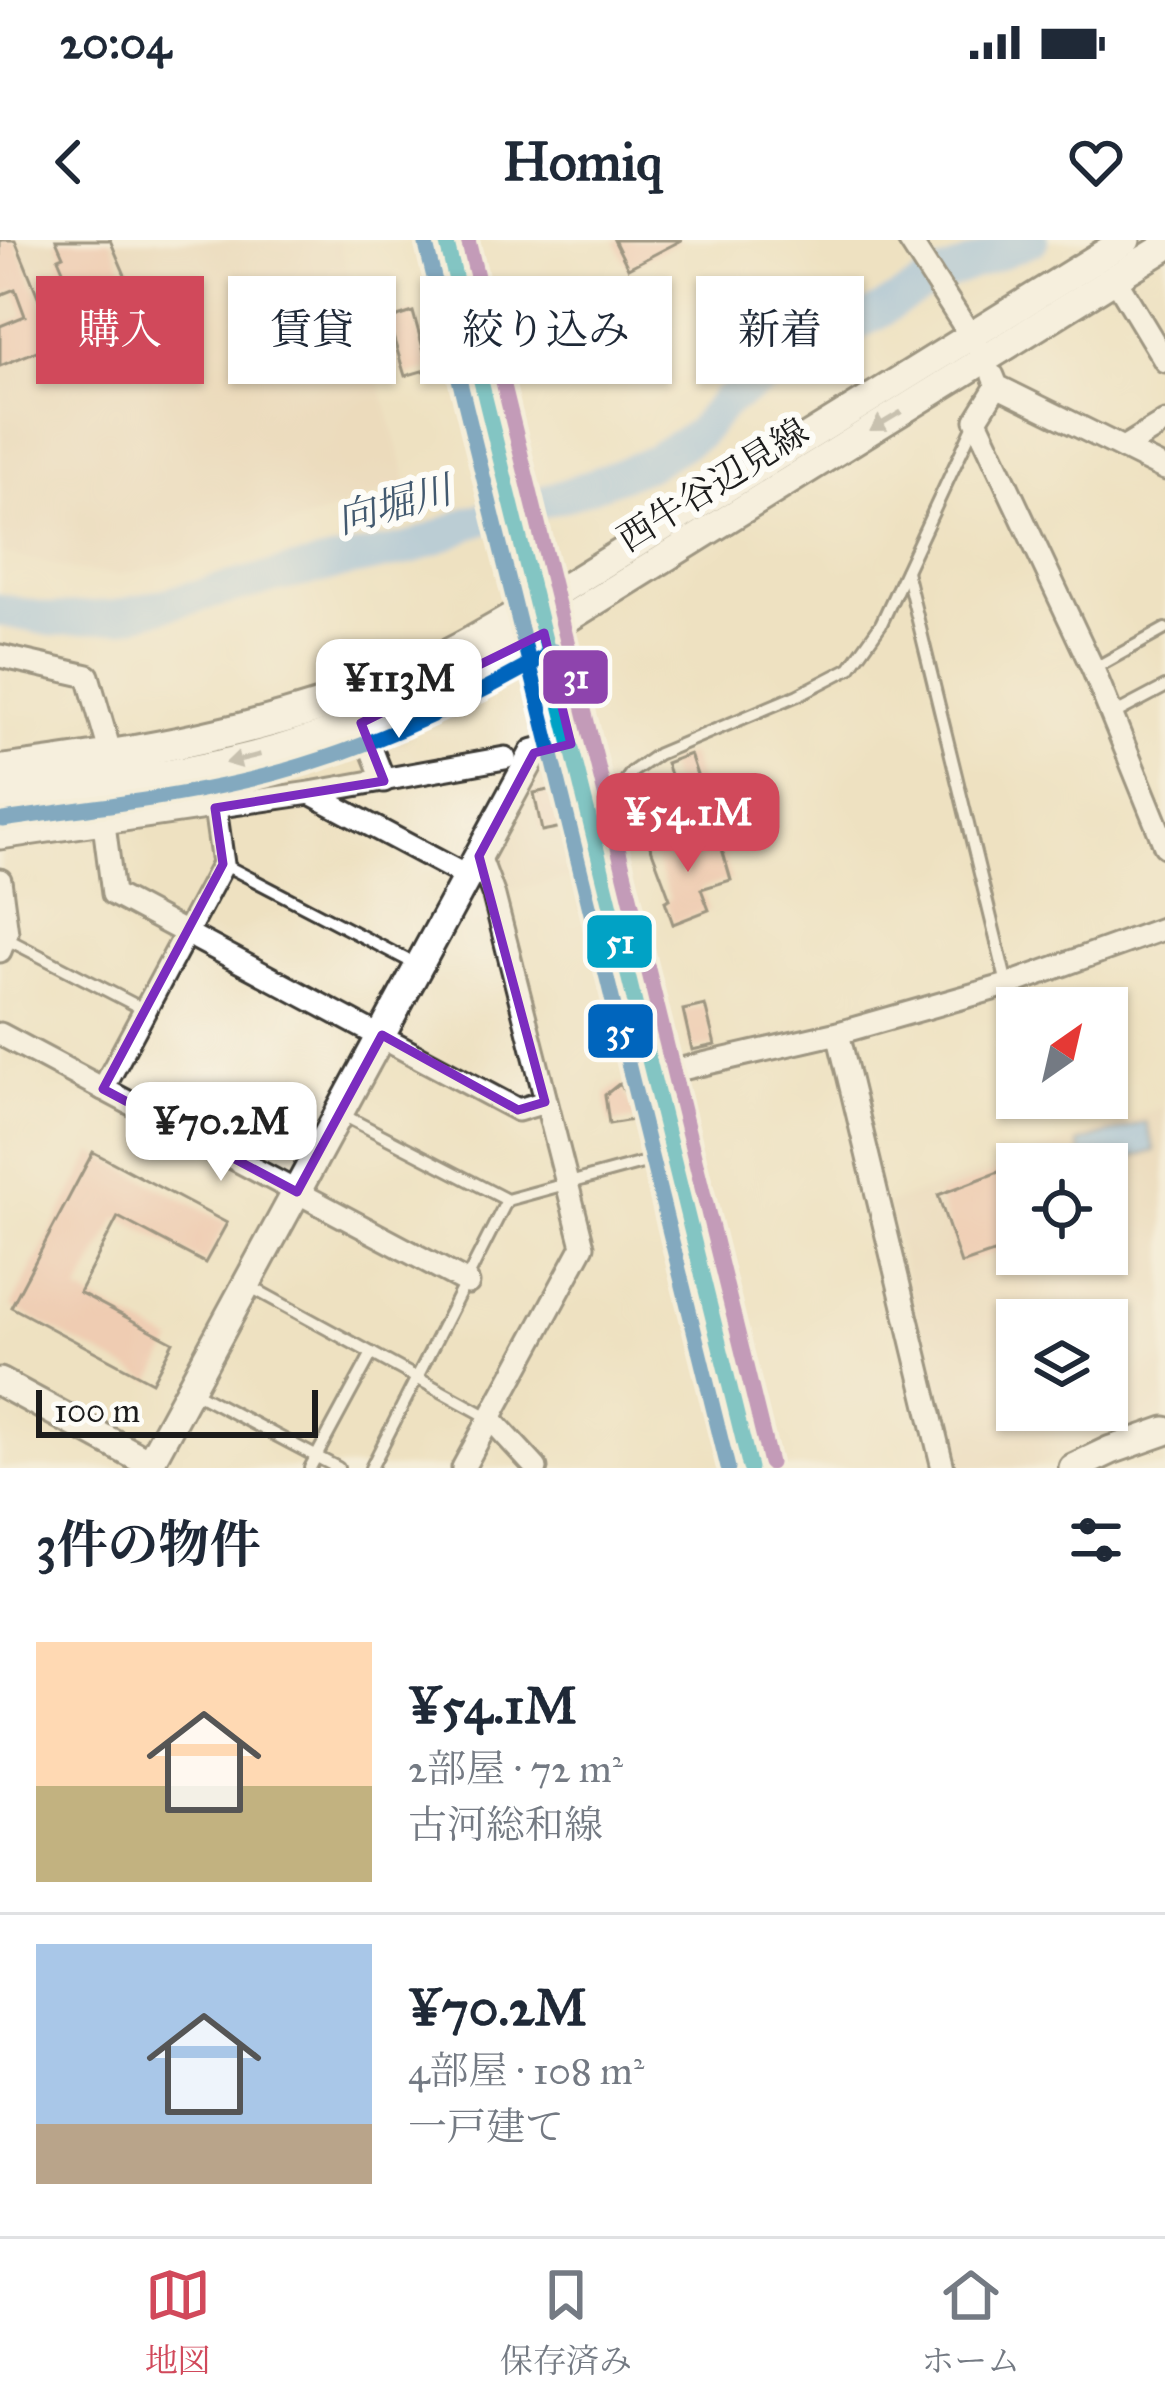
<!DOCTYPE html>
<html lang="ja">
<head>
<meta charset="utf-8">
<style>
  :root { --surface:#fff; --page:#f6f6f7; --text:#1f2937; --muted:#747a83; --line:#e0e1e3; --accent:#d1495b }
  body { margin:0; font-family:"IM FELL Great Primer","Noto Serif JP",serif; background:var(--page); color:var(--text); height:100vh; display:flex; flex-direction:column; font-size:45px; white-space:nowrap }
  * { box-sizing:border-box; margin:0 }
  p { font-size:39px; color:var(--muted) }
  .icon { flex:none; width:66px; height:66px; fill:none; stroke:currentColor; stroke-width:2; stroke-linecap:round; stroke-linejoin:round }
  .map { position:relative; height:1228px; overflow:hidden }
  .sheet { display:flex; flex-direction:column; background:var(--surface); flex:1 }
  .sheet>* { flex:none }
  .banner { position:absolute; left:36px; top:36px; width:1095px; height:108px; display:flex; gap:24px }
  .needle { width:78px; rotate:34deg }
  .buttons { position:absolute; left:996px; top:747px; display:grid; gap:24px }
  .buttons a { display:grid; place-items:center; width:132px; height:132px; border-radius:0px; background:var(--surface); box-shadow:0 3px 9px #0004; font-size:60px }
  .scale { position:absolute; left:36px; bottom:30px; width:282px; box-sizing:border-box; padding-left:12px; border:6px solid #1c1c1c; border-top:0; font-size:33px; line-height:42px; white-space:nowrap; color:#1c1c1c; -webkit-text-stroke:9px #fdfcf7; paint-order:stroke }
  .price { position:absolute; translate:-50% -102px; padding:0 27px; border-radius:24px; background:#fff; color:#222; font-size:39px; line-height:78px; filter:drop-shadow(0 3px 6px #0008) }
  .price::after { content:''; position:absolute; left:50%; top:72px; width:36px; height:27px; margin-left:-18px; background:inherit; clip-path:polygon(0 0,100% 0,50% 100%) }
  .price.on { background:var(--accent); color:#fff }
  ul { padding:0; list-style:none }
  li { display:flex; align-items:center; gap:36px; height:300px; padding:0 36px }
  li+li { border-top:3px solid var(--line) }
  li span { display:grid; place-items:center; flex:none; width:336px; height:240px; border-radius:0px; color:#555 }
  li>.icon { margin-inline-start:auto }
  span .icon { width:144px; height:144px; fill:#fffc; stroke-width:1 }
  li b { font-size:51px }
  h2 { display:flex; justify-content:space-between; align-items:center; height:144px; padding:0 36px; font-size:51px }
  .tag { padding:0 42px; border-radius:0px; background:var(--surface); box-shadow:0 3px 9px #0004; font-size:42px; line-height:108px }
  .tag.on { background:var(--accent); color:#fff }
  .status { display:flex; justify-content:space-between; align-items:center; height:84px; padding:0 60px; background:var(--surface); direction:ltr }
  .status svg { height:33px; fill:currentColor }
  header { display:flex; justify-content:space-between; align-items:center; height:156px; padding:0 36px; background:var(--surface); font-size:54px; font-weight:700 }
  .dock { display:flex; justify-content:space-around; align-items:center; height:168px; border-top:3px solid var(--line); background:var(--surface); font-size:33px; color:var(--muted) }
  .dock a { display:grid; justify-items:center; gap:6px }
  .dock .on { color:var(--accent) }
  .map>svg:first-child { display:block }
</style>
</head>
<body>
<div class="status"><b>20:04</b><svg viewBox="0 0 49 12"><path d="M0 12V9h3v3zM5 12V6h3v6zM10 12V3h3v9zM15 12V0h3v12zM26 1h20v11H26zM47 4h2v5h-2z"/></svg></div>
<header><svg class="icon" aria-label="back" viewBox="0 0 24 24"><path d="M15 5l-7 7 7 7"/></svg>Homiq<svg class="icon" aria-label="heart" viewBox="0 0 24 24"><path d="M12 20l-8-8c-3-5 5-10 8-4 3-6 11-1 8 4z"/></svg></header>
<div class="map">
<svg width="1165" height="1228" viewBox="0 0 1165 1228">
  <rect width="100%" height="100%" fill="#fdfcf7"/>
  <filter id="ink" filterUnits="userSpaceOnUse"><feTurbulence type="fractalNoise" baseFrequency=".00833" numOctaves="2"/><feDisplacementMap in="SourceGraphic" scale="24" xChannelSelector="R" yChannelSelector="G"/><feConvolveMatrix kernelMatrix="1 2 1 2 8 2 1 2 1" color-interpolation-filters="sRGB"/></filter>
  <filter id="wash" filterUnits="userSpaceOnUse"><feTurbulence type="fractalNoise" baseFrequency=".004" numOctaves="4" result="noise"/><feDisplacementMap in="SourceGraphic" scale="48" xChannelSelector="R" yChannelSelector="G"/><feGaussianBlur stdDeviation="2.7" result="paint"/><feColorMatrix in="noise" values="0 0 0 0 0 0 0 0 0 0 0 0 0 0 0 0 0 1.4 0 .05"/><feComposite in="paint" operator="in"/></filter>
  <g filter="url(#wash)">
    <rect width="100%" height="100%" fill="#eee1c1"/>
    <!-- built -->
    <g fill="#e8d3b7" fill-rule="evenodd">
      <path d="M0,0H339L409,245L189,320L120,335L70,329L0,313Z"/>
      <path d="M541,532L558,536L583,635L501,652L490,613Z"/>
      <path d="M1165,866V1176L1096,1199L1033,1228H957L888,964ZM1017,924H1107V1014H1017ZM1017,1080H1107V1170H1017Z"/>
    </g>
    <!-- water -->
    <path fill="#7cb4ec" stroke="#4c6884" stroke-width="3" d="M1146,882L1155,911L1107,925L1084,924L1078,903Z"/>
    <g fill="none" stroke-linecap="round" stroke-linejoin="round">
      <!-- river -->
      <path stroke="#7cb4ec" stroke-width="33" d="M0,370L52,380L119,376L277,336L412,308L472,282L569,254L648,224L698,194L725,162L933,40L1032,0"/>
    </g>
    <g id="blocks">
      <!-- building -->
      <g fill="#efb19f">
        <path d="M0,0H15L57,103L0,126V86L25,76L15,49L0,55Z"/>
        <path d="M56,0H110L128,42L77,63L58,18L63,16Z"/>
        <path d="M614,0H682L628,28Z"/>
        <path d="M413,72L429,129L405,136L388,80Z"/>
        <path d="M690,514L704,556L680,564L666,523Z"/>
        <path d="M554,549L562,587L542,591L534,553Z"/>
        <path d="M677,593L684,613L720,602L731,640L701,649L709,670L673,684L665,661L670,659L649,603Z"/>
        <path d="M705,765L715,805L692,810L683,770Z"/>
        <path d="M620,843L638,879L609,884L605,855Z"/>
        <path d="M93,912L227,983L205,1023L118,977L79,1052L173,1102L152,1142L11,1067Z"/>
        <path d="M1017,925V1005L961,1024L938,955Z"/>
      </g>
    </g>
  </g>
  <g filter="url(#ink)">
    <use href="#blocks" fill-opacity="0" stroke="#3c3a35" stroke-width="3"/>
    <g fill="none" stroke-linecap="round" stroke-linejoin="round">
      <defs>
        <g id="service">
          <path d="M906,331L1007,744"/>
          <path d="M1095,428L1165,389"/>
          <path d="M1112,475L1165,447"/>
          <path d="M597,580L632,532L658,514L798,455L850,428L881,384L976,180"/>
          <path d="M223,624L417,725"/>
          <path d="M7,699L145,770"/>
          <path d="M341,874L507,960L668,916"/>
          <path d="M249,1046L490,1178"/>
          <path d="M192,1151L338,1228"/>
          <path d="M310,1228L372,1113"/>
          <path d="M371,1228L507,960"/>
        </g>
        <g id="minor">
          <path d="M909,0L979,109"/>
          <path d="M1115,38L1165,121"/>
          <path d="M993,136L997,146L1165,229"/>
          <path d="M997,146L976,180L1093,429L1165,606"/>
          <path d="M1123,208L1165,182"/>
          <path d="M0,416L88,436L111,515"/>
          <path d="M361,483L384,541"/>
          <path d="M310,553L468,637"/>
          <path d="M104,584L113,654L518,870L545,862"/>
          <path d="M0,598L310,553L505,518"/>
          <path d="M0,640L7,693L0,711"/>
          <path d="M838,793L943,1228"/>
          <path d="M0,794L468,1043"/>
          <path d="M651,836L838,793L1007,745L1165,688"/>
          <path d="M103,849L223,624L215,568"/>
          <path d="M490,1178L536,1228"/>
          <path d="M463,1228L583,1006L494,656L479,616"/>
        </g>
        <g id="tertiary">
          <path d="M537,365L1126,0"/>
          <path d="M544,393L1165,7"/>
          <path d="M0,1142L149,1223"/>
          <path d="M147,1228L534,513L571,504"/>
          <path d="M1073,1228L1111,1210L1165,1191"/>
        </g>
        <g id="secondary">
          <path d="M446,0L750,1228"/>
          <path d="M0,531C137,514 271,490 399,438C447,418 492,391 537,365"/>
          <path d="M0,559C64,549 129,542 192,531C317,508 436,458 544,393"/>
        </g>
      </defs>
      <!-- service casing -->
      <use href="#service" stroke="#3c3a35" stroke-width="16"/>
      <!-- minor casing -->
      <use href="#minor" stroke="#3c3a35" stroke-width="27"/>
      <!-- tertiary casing -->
      <use href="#tertiary" stroke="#3c3a35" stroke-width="33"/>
      <!-- secondary casing -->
      <use href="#secondary" stroke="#3c3a35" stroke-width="36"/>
      <!-- service -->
      <use href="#service" stroke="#fff" stroke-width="10"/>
      <!-- minor -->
      <use href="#minor" stroke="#fff" stroke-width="21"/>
      <!-- tertiary -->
      <use href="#tertiary" stroke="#fff" stroke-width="27"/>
      <!-- secondary -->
      <use href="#secondary" stroke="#fff" stroke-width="30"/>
      <defs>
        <path id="bus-1" d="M446,0L750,1228"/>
        <g id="bus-2">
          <path d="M426,5L728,1228"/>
          <path d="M3,580C82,568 162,560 240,542C352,517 456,468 554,411"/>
        </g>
        <path id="bus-3" d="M468,0L770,1223"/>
      </defs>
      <!-- bus-1 casing -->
      <use href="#bus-1" stroke="#fdfcf7" stroke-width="24"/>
      <!-- bus-2 casing -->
      <use href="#bus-2" stroke="#fdfcf7" stroke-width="24"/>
      <!-- bus-3 casing -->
      <use href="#bus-3" stroke="#fdfcf7" stroke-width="24"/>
      <!-- bus-1 -->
      <use href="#bus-1" stroke="#01a2c5" stroke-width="15"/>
      <!-- bus-2 -->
      <use href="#bus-2" stroke="#0065bd" stroke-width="15"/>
      <!-- bus-3 -->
      <use href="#bus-3" stroke="#8e44ad" stroke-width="15"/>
    </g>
    <!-- one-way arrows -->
    <defs><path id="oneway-solid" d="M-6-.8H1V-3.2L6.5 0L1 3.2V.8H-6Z" transform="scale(3)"/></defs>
    <g fill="#999">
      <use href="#oneway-solid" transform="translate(886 181) rotate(149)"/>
      <use href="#oneway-solid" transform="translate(243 519) rotate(166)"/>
    </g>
  </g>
  <!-- marked area -->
  <path d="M0 0H1165V1228H0ZM544,393L571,504L534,513L479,616L545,862L518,870L382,795L297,952L103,849L223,624L215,568L384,541L361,483Z" fill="#eee1c1" fill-opacity=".55" fill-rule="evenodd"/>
  <path fill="none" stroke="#7b2cbf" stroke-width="9" stroke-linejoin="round" d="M544,393L571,504L534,513L479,616L545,862L518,870L382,795L297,952L103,849L223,624L215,568L384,541L361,483Z"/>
  <g text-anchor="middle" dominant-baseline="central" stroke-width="12" stroke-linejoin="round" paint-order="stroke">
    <!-- street labels -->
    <g font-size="36" fill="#1c1c1c" stroke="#fdfcf7">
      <text transform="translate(713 245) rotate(-32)">西牛谷辺見線</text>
    </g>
    <!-- water labels -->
    <g font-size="39" font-style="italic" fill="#42596f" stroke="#fdfcf7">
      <text transform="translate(394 265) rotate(-16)">向堀川</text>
    </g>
  </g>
  <g stroke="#fdfcf7" stroke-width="4.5">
    <rect x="541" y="408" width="69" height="58" rx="12" fill="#8e44ad"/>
    <rect x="585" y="673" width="69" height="57" rx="12" fill="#01a2c5"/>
    <rect x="586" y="762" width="69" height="58" rx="12" fill="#0065bd"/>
  </g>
  <g font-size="33" text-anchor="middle" font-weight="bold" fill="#fff">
    <text x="576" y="448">31</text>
    <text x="620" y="713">51</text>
    <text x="620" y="803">35</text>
  </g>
</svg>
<div class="buttons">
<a><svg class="needle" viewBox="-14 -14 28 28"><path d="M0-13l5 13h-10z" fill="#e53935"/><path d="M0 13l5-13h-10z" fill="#747a83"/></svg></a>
<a><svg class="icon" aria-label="locate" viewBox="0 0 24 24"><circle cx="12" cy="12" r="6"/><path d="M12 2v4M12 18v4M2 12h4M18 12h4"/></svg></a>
<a><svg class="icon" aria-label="layers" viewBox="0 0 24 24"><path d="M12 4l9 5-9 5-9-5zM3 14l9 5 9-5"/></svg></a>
</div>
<div class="scale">100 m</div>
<b class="price" style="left:399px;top:501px">¥113M</b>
<b class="price on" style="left:688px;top:635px">¥54.1M</b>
<b class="price" style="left:221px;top:944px">¥70.2M</b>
<div class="banner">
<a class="tag on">購入</a>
<a class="tag">賃貸</a>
<a class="tag">絞り込み</a>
<a class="tag">新着</a>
</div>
</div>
<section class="sheet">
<h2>3件の物件<svg class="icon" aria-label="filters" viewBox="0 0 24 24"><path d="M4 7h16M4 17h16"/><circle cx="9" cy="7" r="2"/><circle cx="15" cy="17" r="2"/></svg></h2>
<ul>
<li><span style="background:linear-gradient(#ffd9b3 60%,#c2b280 0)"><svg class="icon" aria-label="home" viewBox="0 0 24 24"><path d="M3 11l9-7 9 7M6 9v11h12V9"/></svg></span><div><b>¥54.1M</b><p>2部屋 · 72 m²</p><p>古河総和線</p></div></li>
<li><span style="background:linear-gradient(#a9c7e8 75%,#b9a48a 0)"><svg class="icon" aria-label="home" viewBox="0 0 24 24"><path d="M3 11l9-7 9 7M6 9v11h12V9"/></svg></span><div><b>¥70.2M</b><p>4部屋 · 108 m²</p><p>一戸建て</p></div></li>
</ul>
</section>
<nav class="dock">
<a class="on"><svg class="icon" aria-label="map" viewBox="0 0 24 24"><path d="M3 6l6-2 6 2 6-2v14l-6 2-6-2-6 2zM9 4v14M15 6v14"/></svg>地図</a>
<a><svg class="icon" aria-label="saved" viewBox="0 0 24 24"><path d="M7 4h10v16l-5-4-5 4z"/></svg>保存済み</a>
<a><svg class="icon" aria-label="home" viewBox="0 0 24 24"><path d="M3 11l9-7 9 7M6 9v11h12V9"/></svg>ホーム</a>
</nav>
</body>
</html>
